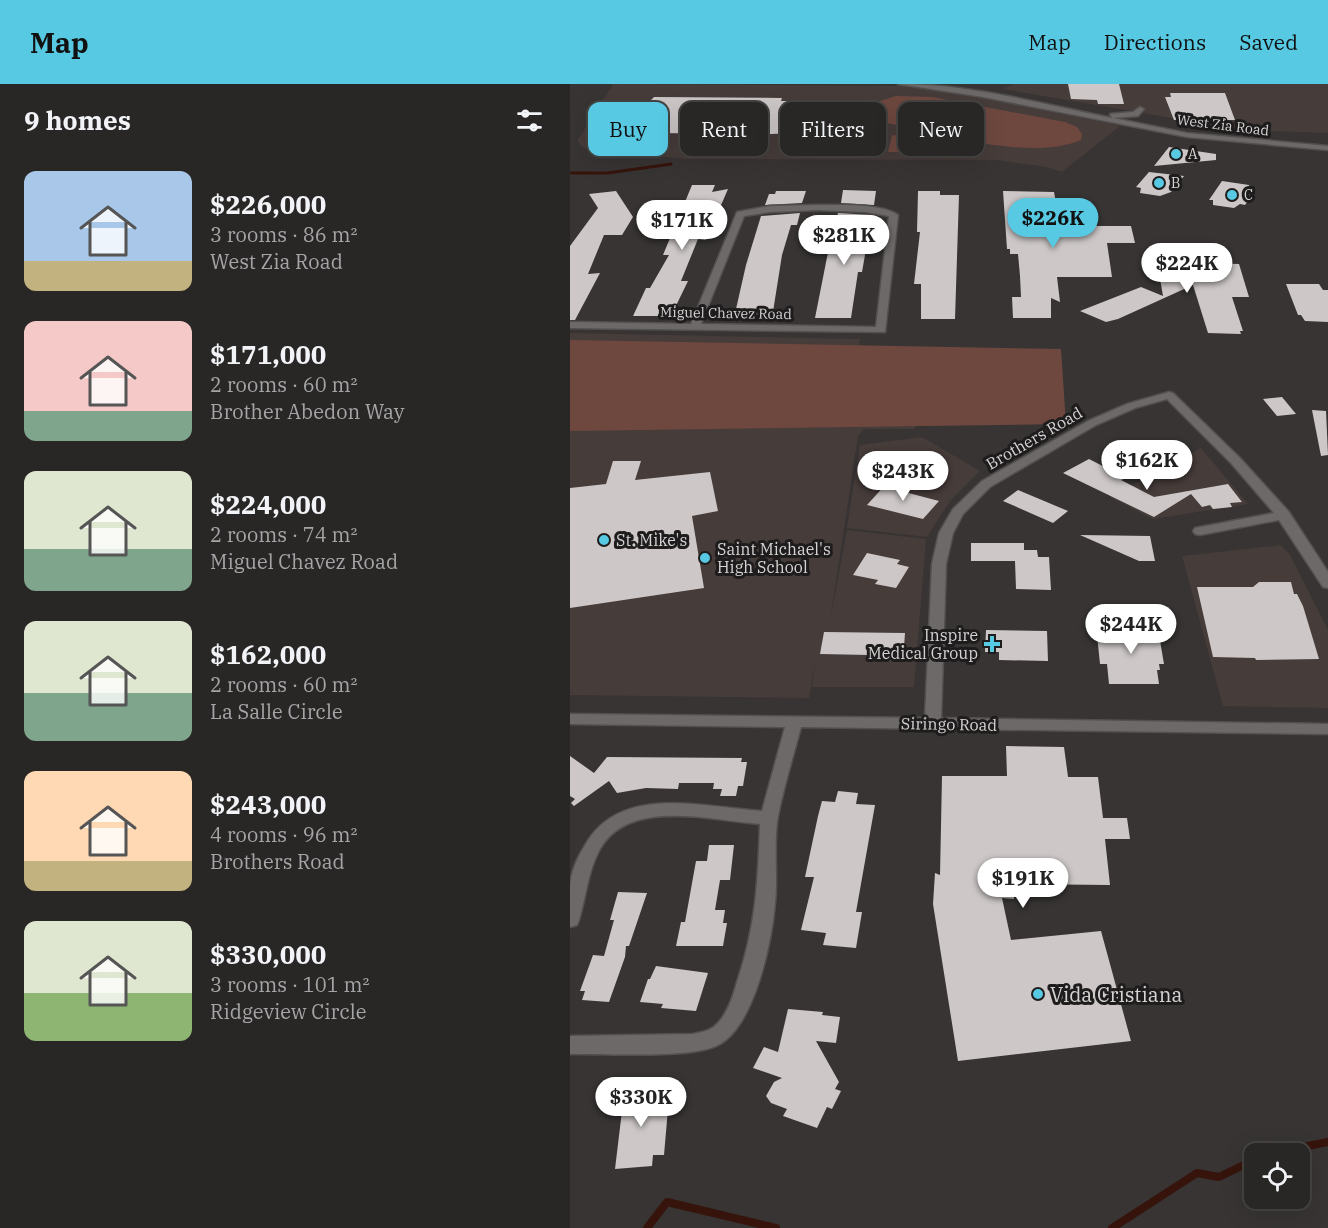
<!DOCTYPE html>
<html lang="en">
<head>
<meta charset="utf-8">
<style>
  :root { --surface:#292726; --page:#353332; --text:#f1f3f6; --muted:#a5a5a7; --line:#454443; --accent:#57c9e2 }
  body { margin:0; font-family:"IBM Plex Serif",serif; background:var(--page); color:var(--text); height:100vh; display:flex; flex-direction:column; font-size:22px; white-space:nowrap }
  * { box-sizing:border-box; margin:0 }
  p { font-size:20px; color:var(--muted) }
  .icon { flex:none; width:33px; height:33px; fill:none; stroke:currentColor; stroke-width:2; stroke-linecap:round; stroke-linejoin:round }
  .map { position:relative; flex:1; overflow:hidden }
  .side { display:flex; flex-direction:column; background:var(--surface); width:570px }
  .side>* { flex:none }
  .guide { position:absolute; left:18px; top:18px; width:570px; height:54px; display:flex; gap:12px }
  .buttons { position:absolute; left:674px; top:1059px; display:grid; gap:12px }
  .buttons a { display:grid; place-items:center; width:66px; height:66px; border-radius:12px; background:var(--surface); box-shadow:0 6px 24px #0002,0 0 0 2px var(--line); font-size:30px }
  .price { position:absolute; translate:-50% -51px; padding:0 14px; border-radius:21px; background:#fff; color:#222; font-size:20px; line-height:39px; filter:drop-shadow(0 2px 3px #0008) }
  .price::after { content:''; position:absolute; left:50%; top:36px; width:18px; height:14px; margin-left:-9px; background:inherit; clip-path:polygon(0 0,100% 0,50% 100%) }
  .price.on { background:var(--accent); color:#111 }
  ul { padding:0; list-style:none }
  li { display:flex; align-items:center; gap:18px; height:150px; padding:0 24px }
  li span { display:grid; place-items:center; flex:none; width:168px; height:120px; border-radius:12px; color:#555 }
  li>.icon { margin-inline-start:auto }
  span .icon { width:72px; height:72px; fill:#fffc; stroke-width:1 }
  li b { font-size:26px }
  h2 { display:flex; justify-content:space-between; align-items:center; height:72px; padding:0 24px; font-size:26px }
  .tag { padding:0 21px; border-radius:12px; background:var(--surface); box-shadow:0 6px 24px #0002,0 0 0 2px var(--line); font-size:21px; line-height:54px }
  .tag.on { background:var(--accent); color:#111 }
  header { display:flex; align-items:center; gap:36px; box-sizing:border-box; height:84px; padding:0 30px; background:var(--accent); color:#111 }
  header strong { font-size:28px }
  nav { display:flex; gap:33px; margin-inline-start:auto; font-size:21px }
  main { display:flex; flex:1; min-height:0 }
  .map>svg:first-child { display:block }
</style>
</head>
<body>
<header>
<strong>Map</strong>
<nav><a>Map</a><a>Directions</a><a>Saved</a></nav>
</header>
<main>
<section class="side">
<h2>9 homes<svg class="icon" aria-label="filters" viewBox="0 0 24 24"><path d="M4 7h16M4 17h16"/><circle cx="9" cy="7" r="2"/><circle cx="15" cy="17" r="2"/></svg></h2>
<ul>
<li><span style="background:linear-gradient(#a9c7e8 75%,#c2b280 0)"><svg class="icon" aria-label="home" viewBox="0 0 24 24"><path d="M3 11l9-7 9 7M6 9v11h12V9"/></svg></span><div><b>$226,000</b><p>3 rooms · 86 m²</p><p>West Zia Road</p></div></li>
<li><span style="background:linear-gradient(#f6c9c9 75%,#7fa58c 0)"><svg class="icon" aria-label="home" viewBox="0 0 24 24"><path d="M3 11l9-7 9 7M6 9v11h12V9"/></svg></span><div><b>$171,000</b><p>2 rooms · 60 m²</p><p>Brother Abedon Way</p></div></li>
<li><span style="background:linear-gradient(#dfe7d0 65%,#7fa58c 0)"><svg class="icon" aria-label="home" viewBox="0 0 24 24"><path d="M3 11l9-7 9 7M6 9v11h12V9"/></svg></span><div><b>$224,000</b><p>2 rooms · 74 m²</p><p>Miguel Chavez Road</p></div></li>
<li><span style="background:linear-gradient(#dfe7d0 60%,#7fa58c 0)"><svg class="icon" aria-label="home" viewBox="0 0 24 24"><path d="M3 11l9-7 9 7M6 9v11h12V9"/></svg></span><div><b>$162,000</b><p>2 rooms · 60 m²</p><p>La Salle Circle</p></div></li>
<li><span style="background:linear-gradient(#ffd9b3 75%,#c2b280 0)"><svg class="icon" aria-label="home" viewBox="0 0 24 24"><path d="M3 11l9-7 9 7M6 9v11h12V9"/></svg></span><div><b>$243,000</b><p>4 rooms · 96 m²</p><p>Brothers Road</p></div></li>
<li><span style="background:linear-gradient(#dfe7d0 60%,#8fb573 0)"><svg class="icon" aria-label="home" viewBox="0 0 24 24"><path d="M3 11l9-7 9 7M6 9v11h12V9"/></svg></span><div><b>$330,000</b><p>3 rooms · 101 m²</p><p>Ridgeview Circle</p></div></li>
</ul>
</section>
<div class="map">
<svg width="758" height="1144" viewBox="0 0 758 1144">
  <rect width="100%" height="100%" fill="#373433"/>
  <!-- built -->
  <g fill="#463c3a">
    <path d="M43,0L337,2L402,11L550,42L492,88L476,83L427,76L115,75L13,64L7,57Z"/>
    <path d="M443,0H758V49L672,46L433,5Z"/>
    <path d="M0,249L290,255L288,267L346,339L345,345H294L288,352L260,537L277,446L356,455L344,603H242L245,578L239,614L0,611Z"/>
    <path d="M352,353L410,387L380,417L357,453L277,444L290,361Z"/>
    <path d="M631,364L678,420L583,435L540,413Z"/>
    <path d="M711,461L720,471L758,546V624L653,622L612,472Z"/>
  </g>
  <!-- green -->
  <g fill="#6e483f">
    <path d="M326,12L362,13L495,38L507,43L512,50L511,56C459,78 368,49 312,38L300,33L295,26L300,20Z"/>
    <path d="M273,50H305V60L272,61Z"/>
    <path d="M322,51L361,55V60L381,61L380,69L318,68Z"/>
    <path d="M0,256L491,265L496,340L0,347Z"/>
  </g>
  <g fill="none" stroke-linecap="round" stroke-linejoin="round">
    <!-- stream-far1 -->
    <path stroke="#36140c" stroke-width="3" d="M0,89H38L101,80"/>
    <!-- stream -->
    <g stroke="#36140c" stroke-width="8">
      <path d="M698,1070L758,1058"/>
      <path d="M77,1144L97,1118L206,1144"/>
      <path d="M542,1144L627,1089L649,1093L684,1076"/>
    </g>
  </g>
  <!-- building -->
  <g fill="#cdc8c7">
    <path d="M498,0H549L554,20H528L527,16L501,15Z"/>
    <path d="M600,9H655L665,36H604L595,13H601Z"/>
    <path d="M84,13L212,14L211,17H244L238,39H225L222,49L185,51L181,66H153L158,50L91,49L97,39H56L67,20H77Z"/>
    <path d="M599,63L646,70V76L584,82Z"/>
    <path d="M579,88L614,92L601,108L590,112L570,109L571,104L566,103Z"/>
    <path d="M652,97L679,101V106L685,107L675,121L670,120L664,124L643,121V116H639Z"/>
    <path d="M122,101H145L142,108L158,105L136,156L128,155L111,197H118L101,232H63L76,204H80L99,171H93Z"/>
    <path d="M273,106L306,107L304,121L271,119Z"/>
    <path d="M46,107L63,133L52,151H34L18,190L30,189L5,236H0V162L28,124L19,110Z"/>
    <path d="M206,107H236L232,119L195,121L199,110H205Z"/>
    <path d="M348,107H370V111H389L385,235H351V200H344L350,148H347Z"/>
    <path d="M433,107L484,108L489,135L512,137L513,142H561L565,159H537L542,193H487L490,218L481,214V234H443L442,213H451L450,192L448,170H440V165H437Z"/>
    <path d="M230,129L227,141H221L212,171L202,234H168L171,225H166L176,181L191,132Z"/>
    <path d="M268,129L302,131L292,188H288L281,234H245L262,148H264Z"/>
    <path d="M587,177L669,180L679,213H662L673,247H670L671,250L638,249L623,201L548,235L536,238L510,227L571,203L593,212Z"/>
    <path d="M716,200H749L753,206H758V238L735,237L731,231H728Z"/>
    <path d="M712,313L726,330L707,332L693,315Z"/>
    <path d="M742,326L756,327L758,371L751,372Z"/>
    <path d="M519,375L556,394L551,396L584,413L658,400L672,418L660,419L662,423L643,425L640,421L632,423L621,410L584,433L493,389Z"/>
    <path d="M43,377H71L65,396L140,388L148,427L122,432L134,504L0,524V404L36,400Z"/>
    <path d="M317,399L334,403L331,407L369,417L353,435L297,421Z"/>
    <path d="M448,406L498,427L483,439L433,417Z"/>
    <path d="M510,451L580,452L585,477H569Z"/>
    <path d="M401,459H454V466H467L468,473H479L481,506L446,505L445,477H401Z"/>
    <path d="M297,469L330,476L327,480L339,483L326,504L305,500L308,496L283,491Z"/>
    <path d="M689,498H721L724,510H727L733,522L749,575L686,576L685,574L643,573L627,503H683Z"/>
    <path d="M532,543H580L581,551H589L594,580H589L590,586H587L589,600H539L537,580H530L527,551H533Z"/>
    <path d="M416,546L477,547L478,577L429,576V568H415Z"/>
    <path d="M254,548L335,549L333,577L299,576V571L250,570Z"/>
    <path d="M436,662L494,663L498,693H528L533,734H557L560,755H535L540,801L444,800V815L432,814L441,856L531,847L561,957L388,977L363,820L365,789L370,791L372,692H437Z"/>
    <path d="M0,672L24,689L37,673L172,674L171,678H177L173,702H168L166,712H150L152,705H143L144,699H109L108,705L76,704L47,709L39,697L4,722L1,719L5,715L0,712Z"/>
    <path d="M268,707L288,709L286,720L305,721L286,828H292L286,864L253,861L256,849L231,846L244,793H235L248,732L252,717L265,718Z"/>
    <path d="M139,761H164L160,796H150L145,826H155L153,839H157L153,862H106L111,838H115L126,777H137Z"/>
    <path d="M48,808L77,809L59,862H56L55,873L39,918L12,916L15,907H10L23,871L34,872L44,836H40Z"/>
    <path d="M86,882L138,889L126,927L91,924L93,920L70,918L78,895H80Z"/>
    <path d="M218,925L253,928L252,931L270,933L266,959L246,957L269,998L265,1005L271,1007L262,1025L257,1023L247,1044L213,1032L217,1025L201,1019L196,1012L204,998L212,994L183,984L194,963L208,968Z"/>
    <path d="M76,1000V1008L89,1007L88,1026L98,1025L94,1071H83L82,1082L45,1085L55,1002Z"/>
  </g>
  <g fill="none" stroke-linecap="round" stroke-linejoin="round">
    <defs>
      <g id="minor">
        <path d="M328,0C400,0 473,20 542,34L540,30L563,28L570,23L574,25L568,32L543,34L617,49L758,62V66L617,53L413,13Z"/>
        <path d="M248,121C270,121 311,119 328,131L315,248L0,244V238L121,240L167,128L200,122ZM248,126L295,128L319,132L306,243L131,240L174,132L200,128Z"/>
        <path d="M599,308L603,309L670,374L719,428L758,488V504L753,503L709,436L630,451L625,450L623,447L625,444L704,429L661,379L597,315L565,324L526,341L420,403L393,430L383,449L376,480L371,634L758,640V650L231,643C223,673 214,702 208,732C203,760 208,791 205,819C202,857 184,946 146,962C116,975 36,969 0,970V952L123,950C132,948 141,947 148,939C158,928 163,913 167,898C186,842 188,798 190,740C142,737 60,713 30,765C18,786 16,813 9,836L7,841L0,843C0,830 0,815 0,802C1,789 7,774 14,763C49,698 134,724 192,727L215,643L0,640V630L355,634L362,480L369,449L383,425L412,397L518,337L557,320Z"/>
      </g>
    </defs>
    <!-- minor casing -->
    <use href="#minor" stroke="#52504f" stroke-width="3"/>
    <!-- minor -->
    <use href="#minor" fill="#6d6968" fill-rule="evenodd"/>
  </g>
  <!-- markers -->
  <g fill="#57c9e2" stroke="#1e1c1c" stroke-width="2">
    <circle cx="606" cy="70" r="6"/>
    <circle cx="589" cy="99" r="6"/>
    <circle cx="662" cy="111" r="6"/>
    <circle cx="34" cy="456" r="6"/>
    <circle cx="135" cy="474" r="6"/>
    <path d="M419 551h6v6h6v6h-6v6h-6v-6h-6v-6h6z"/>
    <circle cx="468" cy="910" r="6"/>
  </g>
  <g text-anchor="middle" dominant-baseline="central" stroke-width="6" stroke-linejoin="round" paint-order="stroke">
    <!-- far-street labels -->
    <g font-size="14" fill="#d6d4d3" stroke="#1e1c1c">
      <text transform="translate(653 41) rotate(7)">West Zia Road</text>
      <text transform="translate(156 229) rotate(1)">Miguel Chavez Road</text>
    </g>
    <!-- far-poi labels -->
    <g font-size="14" fill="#d6d4d3" stroke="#1e1c1c" text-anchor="start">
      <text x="618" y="70">A</text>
      <text x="601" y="99">B</text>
      <text x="674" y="111">C</text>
    </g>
    <!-- street labels -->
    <g font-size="16" fill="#d6d4d3" stroke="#1e1c1c">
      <text transform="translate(464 354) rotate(-30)">Brothers Road</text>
      <text transform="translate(379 640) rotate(1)">Siringo Road</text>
    </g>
    <!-- poi labels -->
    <g font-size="16" fill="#d6d4d3" stroke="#1e1c1c" text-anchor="start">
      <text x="46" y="456">St. Mike's</text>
      <text x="147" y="465">Saint Michael's<tspan x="147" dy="18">High School</tspan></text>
      <text x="408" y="551" text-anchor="end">Inspire<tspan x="408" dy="18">Medical Group</tspan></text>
    </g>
    <!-- near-poi labels -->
    <g font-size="20" fill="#d6d4d3" stroke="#1e1c1c" text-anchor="start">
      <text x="480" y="910">Vida Cristiana</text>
    </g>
  </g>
</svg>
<div class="buttons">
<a><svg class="icon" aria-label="locate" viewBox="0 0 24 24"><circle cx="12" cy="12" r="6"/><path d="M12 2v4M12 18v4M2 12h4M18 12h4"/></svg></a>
</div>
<b class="price on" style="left:483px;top:165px">$226K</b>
<b class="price" style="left:112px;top:167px">$171K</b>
<b class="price" style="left:274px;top:182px">$281K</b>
<b class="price" style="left:617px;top:210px">$224K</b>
<b class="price" style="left:577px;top:407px">$162K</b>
<b class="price" style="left:333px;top:418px">$243K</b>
<b class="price" style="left:561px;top:571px">$244K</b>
<b class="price" style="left:453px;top:825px">$191K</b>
<b class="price" style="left:71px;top:1044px">$330K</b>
<div class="guide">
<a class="tag on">Buy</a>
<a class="tag">Rent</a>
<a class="tag">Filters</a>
<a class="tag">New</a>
</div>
</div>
</main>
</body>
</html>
